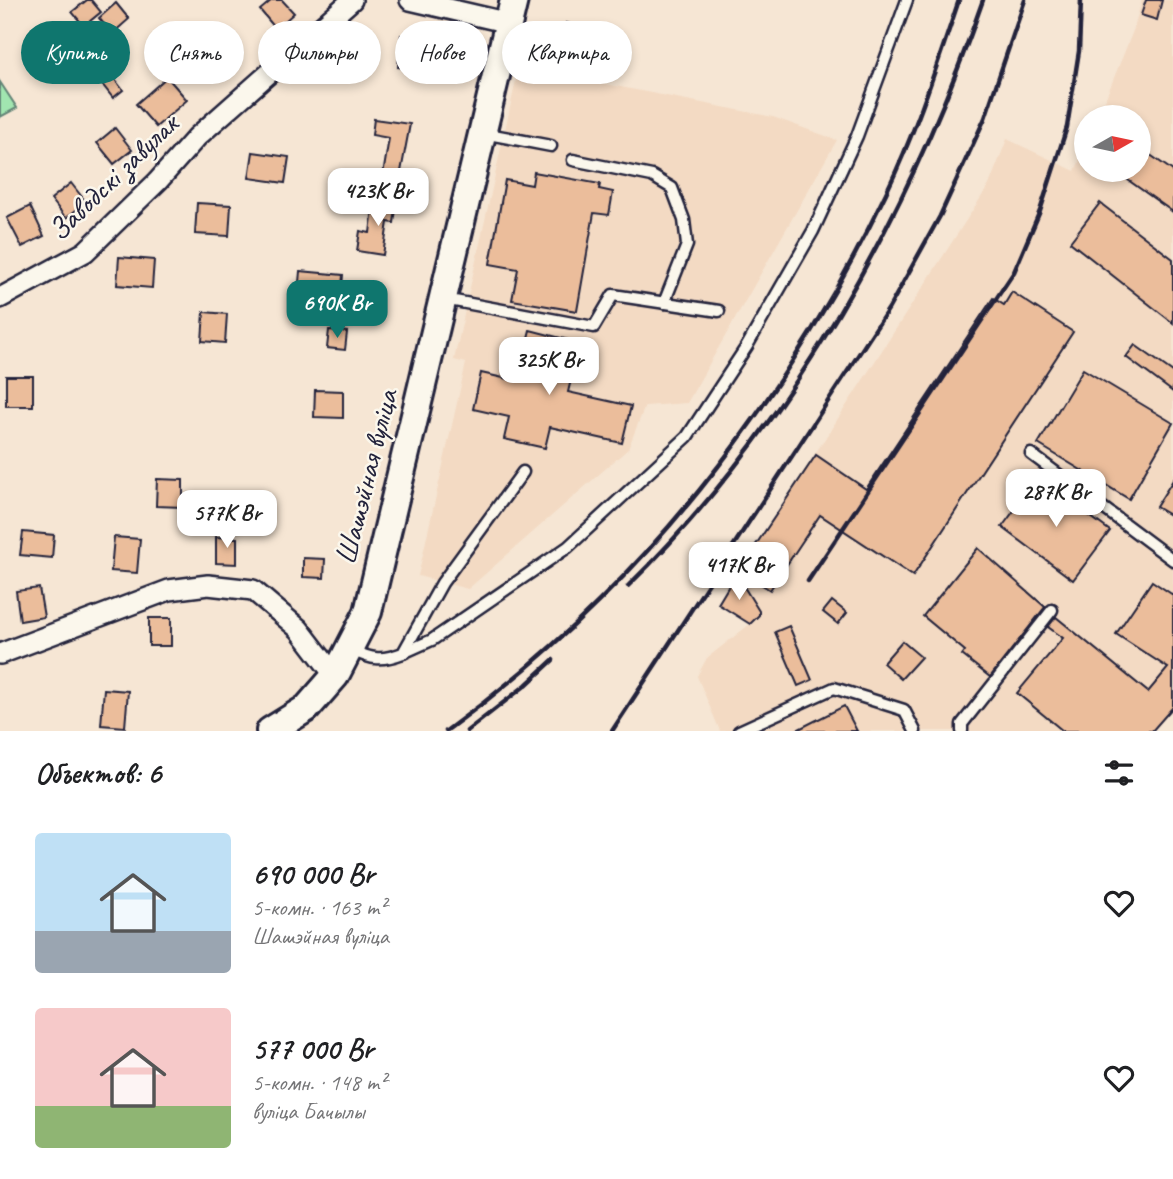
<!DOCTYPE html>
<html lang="ru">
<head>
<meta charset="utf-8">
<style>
  :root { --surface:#fff; --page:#f6f6f6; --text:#202124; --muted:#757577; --accent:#0f766e }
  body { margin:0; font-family:Caveat,sans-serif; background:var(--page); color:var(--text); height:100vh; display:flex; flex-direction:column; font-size:26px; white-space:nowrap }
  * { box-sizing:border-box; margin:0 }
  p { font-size:23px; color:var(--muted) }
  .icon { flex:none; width:38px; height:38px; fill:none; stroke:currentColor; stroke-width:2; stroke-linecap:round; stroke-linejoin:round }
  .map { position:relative; height:731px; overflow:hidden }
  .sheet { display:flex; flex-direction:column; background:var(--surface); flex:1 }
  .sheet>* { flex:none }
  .top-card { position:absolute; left:21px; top:21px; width:700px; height:63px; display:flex; gap:14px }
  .needle { width:46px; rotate:81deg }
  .tools { position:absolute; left:1074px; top:105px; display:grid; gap:14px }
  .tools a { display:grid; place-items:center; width:77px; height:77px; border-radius:50%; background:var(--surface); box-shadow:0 4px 10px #0003; font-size:35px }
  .price { position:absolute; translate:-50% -60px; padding:0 16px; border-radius:14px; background:#fff; color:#222; font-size:23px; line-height:46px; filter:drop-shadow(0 2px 4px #0008) }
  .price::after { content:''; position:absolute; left:50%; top:42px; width:21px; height:16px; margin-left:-10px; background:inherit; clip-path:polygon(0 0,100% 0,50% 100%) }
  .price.current { background:var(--accent); color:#fff }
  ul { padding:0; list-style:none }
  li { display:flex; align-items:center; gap:21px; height:175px; padding:0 35px }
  li span { display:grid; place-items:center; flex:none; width:196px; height:140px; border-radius:7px; color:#555 }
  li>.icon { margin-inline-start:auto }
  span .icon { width:84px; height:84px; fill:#fffc; stroke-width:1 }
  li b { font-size:30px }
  h2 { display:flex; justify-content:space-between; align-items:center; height:84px; padding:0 35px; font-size:30px }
  .chip { padding:0 24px; border-radius:32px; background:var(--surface); box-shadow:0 4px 10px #0003; font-size:24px; line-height:63px }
  .chip.current { background:var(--accent); color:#fff }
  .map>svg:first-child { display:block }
</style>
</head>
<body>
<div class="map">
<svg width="1173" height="731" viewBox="0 0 1173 731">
  <rect width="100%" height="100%" fill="#f6e6d4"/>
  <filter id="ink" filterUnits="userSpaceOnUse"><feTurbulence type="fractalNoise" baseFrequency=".0143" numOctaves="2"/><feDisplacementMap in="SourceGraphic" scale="14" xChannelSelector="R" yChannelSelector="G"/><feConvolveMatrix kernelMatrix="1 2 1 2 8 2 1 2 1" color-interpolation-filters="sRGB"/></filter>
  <g filter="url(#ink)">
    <!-- built -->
    <g fill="#f3dac3">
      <path d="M1142,0H1173V709L1154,731H720L697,676L707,658L750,624L718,604L989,185L1007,139L1075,171L1087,144V170H1139V117H1098L1133,31Z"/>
      <path d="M519,67L773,117L837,140L687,403L645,406L628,449L468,589L418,576L466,363L454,360Z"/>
    </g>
    <!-- green -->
    <path fill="#a1e5b0" stroke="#628476" stroke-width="2" d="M0,82L17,108L0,117Z"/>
    <!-- building -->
    <g fill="#ebbd9b" stroke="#22223b" stroke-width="2">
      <path d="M87,0H91L101,12L84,26L72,12Z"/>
      <path d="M272,0H282L294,13L276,29L260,10Z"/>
      <path d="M1146,0H1162L1157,20L1141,15Z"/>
      <path d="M116,3L129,19L112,34L99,18Z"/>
      <path d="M566,23L591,29L585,52L560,45Z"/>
      <path d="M401,35L428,37L424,70L398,67Z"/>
      <path d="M227,42L238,60L213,75L203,57Z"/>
      <path d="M108,71L123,90L113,98L98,79Z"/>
      <path d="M167,77L187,100L156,127L136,104Z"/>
      <path d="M374,119L410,124L400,177L383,175L389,138L372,135Z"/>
      <path d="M115,128L132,150L114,164L97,143Z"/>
      <path d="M1139,147L1173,171V212L1114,170H1139Z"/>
      <path d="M253,152L289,157L285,183L249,178Z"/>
      <path d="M534,172L600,184L599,189L613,192L609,215L594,213L577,311L512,300L518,269L490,264L505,180L532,185Z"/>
      <path d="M71,183L86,202L66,218L51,199Z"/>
      <path d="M374,199L397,202L394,223L388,222L383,255L357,251L360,231L370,233Z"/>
      <path d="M197,203L231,205L229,236L195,234Z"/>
      <path d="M1100,203L1173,259V323L1070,242Z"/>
      <path d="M30,206L44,236L22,247L7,218Z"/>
      <path d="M119,257L154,260L152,288L117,285Z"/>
      <path d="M300,271L343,275L341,298L298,294Z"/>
      <path d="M1012,292L1073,332L913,576L820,515L770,590L739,570L816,455L866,489L993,298L1004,305Z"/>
      <path d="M204,312L227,314L225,343L202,341Z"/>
      <path d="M329,330L347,332L345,350L327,348Z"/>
      <path d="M530,330L580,343L568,392L631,406L622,443L550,427L545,448L504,439L509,417L473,409L481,373L517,381Z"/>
      <path d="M1135,345L1173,372V392L1126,357Z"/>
      <path d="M1083,369L1173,423L1129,499L1038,444Z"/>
      <rect x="6" y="376" width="27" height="30"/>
      <path d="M315,390L343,391V418L314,417Z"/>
      <path d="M1038,478L1110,531L1073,580L1002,527Z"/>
      <path d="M157,479L183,480V507L156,506Z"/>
      <path d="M1173,480V517L1156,507Z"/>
      <path d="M23,532L54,535L52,558L20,555Z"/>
      <path d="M114,537L140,539L137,573L111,571Z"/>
      <path d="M216,537L237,538V564L216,563Z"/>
      <path d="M978,548L1045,607L990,677L962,655L965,651L923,616Z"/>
      <path d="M303,558L325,559L324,578L303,577Z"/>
      <path d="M736,574L759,611V615L750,624L718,604Z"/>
      <path d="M1152,581L1173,595V707L1152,731H1063L1017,693L1063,638L1048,627L1056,617L1148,692L1168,668L1116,634Z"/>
      <path d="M39,588L44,617L20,621L16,591Z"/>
      <path d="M832,601L847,613L838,624L823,612Z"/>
      <rect x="149" y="618" width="22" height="28"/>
      <path d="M789,626L812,680L798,686L775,632Z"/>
      <path d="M902,641L921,657L901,679L883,663Z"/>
      <path d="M104,689L128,691L125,727L101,725Z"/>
      <path d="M844,706L857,731H795Z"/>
    </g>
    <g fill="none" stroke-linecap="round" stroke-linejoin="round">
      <defs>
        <g id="lane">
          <path d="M483,133L551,146"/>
          <path d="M573,160L652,176L672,188L684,220L687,245L664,303"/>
          <path d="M444,299L594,327L613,295L719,311"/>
          <path d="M1031,454L1173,560"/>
          <path d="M352,650C372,660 382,661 403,653L442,583L523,472"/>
          <path d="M403,653L432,640L568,547L687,437L747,346L813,231L857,136L907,0"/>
          <path d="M739,731L834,688L904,710L915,731"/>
          <path d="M962,731V724L1052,610"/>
        </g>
        <g id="street">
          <path d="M410,0L509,23"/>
          <path d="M0,298L85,252L158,181L197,137L352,0"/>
          <path d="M0,654L169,590L208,585L253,590L299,629L335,676"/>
        </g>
        <path id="secondary" d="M270,731L307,708L335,676L368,612L514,0"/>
      </defs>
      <!-- lane casing -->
      <use href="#lane" stroke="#22223b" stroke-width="15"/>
      <!-- street casing -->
      <use href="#street" stroke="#22223b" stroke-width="24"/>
      <!-- secondary casing -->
      <use href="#secondary" stroke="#22223b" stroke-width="32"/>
      <!-- lane -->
      <use href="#lane" stroke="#fbf7ec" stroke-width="10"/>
      <!-- street -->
      <use href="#street" stroke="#fbf7ec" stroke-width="19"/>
      <!-- secondary -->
      <use href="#secondary" stroke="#fbf7ec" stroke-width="26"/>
      <!-- rail -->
      <g stroke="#22223b" stroke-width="4.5">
        <path d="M808,581L1014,272L1040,211L1067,127L1079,51L1081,0"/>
        <path d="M628,586C791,427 909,214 983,0"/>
        <path d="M446,731C638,592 784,406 886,193C916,131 937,65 959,0"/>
        <path d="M467,731L526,685L553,660"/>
        <path d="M612,731L889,308L940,216L985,118L1025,0"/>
      </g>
    </g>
  </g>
  <g text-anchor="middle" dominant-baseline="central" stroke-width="5" stroke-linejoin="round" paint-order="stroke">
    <!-- street labels -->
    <g font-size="30" fill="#22223b" stroke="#fbf7ec">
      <text transform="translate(113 177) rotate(-44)">Заводскі завулак</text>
      <text transform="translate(366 477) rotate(-76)">Шашэйная вуліца</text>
    </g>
  </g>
</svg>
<div class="tools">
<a><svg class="needle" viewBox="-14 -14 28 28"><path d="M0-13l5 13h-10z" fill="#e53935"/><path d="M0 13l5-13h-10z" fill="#757577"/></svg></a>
</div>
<b class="price" style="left:378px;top:228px">423K Br</b>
<b class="price current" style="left:337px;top:340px">690K Br</b>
<b class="price" style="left:549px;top:397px">325K Br</b>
<b class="price" style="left:1056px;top:529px">287K Br</b>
<b class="price" style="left:227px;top:550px">577K Br</b>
<b class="price" style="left:739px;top:602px">417K Br</b>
<div class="top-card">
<a class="chip current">Купить</a>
<a class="chip">Снять</a>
<a class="chip">Фильтры</a>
<a class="chip">Новое</a>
<a class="chip">Квартира</a>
</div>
</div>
<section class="sheet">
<h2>Объектов: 6<svg class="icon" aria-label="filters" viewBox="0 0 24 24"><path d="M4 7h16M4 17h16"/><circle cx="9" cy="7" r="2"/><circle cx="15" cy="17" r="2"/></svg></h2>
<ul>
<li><span style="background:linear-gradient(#bfe0f5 70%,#9aa5b1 0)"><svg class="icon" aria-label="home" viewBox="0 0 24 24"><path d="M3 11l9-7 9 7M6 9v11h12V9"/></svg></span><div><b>690 000 Br</b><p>5-комн. · 163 m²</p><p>Шашэйная вуліца</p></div><svg class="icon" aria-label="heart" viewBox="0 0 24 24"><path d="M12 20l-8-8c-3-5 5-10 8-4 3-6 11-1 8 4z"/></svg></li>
<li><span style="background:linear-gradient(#f6c9c9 70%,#8fb573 0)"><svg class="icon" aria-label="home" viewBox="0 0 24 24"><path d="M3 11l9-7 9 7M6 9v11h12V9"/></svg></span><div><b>577 000 Br</b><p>5-комн. · 148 m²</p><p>вуліца Бачылы</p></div><svg class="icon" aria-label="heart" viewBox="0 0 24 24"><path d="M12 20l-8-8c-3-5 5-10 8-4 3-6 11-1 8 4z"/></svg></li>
</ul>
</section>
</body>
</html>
